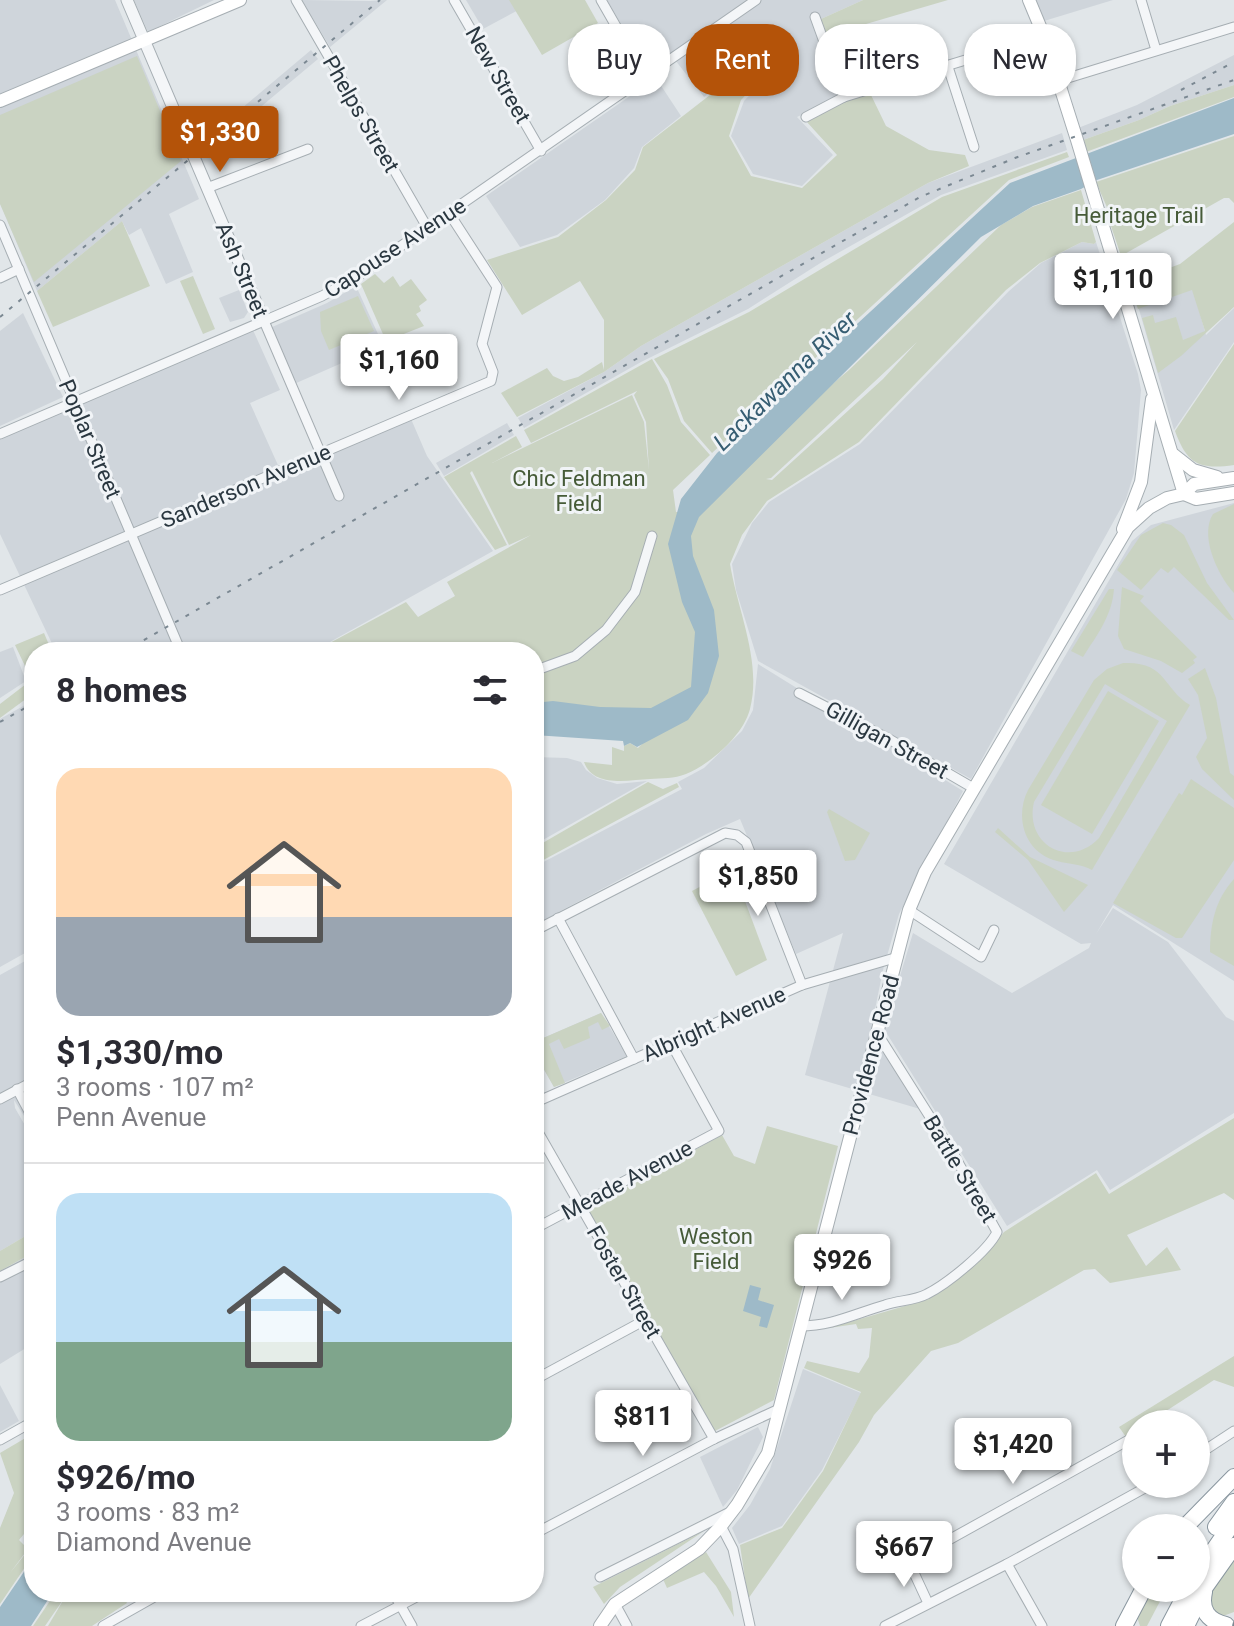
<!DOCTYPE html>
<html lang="en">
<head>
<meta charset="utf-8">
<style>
  :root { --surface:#fff; --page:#f2f2f3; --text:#2b2b33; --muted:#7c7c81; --line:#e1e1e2; --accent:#b45309 }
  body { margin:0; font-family:Roboto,sans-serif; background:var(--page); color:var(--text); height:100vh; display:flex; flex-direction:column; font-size:30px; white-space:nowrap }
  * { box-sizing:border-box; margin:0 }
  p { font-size:26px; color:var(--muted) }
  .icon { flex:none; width:44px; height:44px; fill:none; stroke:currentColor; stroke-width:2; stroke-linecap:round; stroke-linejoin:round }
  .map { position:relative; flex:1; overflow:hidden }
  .drawer { position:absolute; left:24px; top:642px; width:520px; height:960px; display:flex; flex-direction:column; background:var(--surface); border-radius:32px; box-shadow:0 2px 6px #0004 }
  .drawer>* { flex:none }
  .guide { position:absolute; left:568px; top:24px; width:546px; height:72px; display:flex; gap:16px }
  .tools { position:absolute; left:1122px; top:1410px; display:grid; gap:16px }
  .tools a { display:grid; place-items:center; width:88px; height:88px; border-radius:50%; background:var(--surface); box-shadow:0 2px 6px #0004; font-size:40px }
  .price { position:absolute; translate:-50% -68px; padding:0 18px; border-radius:8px; background:#fff; color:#222; font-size:26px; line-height:52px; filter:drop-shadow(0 2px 4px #0008) }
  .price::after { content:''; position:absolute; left:50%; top:48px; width:24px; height:18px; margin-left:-12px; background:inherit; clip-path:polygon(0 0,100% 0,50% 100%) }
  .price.selected { background:var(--accent); color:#fff }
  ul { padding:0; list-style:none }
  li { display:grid; align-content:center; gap:16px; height:424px; padding:0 32px }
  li+li { border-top:2px solid var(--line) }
  li span { display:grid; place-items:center; height:248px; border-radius:24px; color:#555 }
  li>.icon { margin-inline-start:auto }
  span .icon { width:144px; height:144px; fill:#fffc; stroke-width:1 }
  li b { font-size:34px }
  h2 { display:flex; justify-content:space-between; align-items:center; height:96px; padding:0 32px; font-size:34px }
  .chip { padding:0 28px; border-radius:32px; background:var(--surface); box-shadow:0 2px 6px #0004; font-size:28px; line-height:72px }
  .chip.selected { background:var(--accent); color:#fff }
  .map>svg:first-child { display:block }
</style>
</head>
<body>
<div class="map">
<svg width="1234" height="1626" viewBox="0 0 1234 1626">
  <rect width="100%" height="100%" fill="#e1e6e9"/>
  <!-- built -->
  <g fill="#cfd5db">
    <path d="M0,0H115L199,199L169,214L193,272L166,284L141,228L129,235L122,221L37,291L0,203Z"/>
    <path d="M134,0H214L148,32Z"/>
    <path d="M302,0L370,1L387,0L330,47Z"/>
    <path d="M466,0H537L483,29Z"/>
    <path d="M607,0H863L821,19L828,45L870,33L877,55L851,65L859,87L797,117L833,155L802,186L753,174L731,136L744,101L773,71L770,48L704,97L668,51L645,65Z"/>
    <path d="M1035,0H1113L1044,21Z"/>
    <path d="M611,36L632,73L601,93L578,54Z"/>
    <path d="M311,50L318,59L203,155L198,145Z"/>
    <path d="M1234,55V85L1170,106L1139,120L1083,140L1078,128L1137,105Z"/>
    <path d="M656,78L681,116L642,147L634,168L605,200L557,235L520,247L486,196Z"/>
    <path d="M1062,133L1067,150L941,195L822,262L748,309L641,362L524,428L518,418L604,372L641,346L928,183Z"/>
    <path d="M1082,242L1094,244L1096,242L1138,374L1141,390L1134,473L1126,499L971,779L758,661L736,590L732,564L752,523L769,502L860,444L1009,291L1041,263Z"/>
    <path d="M356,286L383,345L294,384L270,328L327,303Z"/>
    <path d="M1193,289L1206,335L1234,308V342L1174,430L1138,306Z"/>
    <path d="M239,290L248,312L244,318L230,322L219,298Z"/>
    <path d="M23,313L63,397L0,426V331Z"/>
    <path d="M253,330L280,390L250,403L282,474L411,419L427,456L493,551L321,647L299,652H185L181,645L165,652H56L0,534V439Z"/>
    <path d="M507,423L514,435L444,476L436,463Z"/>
    <path d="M1234,503V981L1113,905L1096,934L1113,908L1168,942L1226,1017L1234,1021V1113L1110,1190L1097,1170L1007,1226L884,1029L913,933L1012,993L1089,948L1091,943L1081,944L944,864L1132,541L1151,525Z"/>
    <path d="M13,647L26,681L0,698V652Z"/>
    <path d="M758,664L963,791L899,914L883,970L871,1029L920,1109L805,1075L843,933L796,954L740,819L706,834L534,925V867L682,789L678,782L704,768L742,731L753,710Z"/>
    <path d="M34,700V948L0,967V719Z"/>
    <path d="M534,757L567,758L581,762L586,770L597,778L617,784L647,781L534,845Z"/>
    <path d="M34,956V1132L14,1100L15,1108L34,1141V1231L0,1251V975Z"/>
    <path d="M601,1013L627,1056L554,1087L534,1052V1042Z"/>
    <path d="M34,1252V1343L0,1364V1271Z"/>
    <path d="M803,1369L861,1393L822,1470L782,1526L739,1544L732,1528L750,1505L770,1469Z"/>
    <path d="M0,1385L19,1421L0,1432Z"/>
    <path d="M758,1427L763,1437L737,1490L723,1507L700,1457Z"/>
  </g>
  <!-- green -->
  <g fill="#cad3c2" fill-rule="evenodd">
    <path d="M509,0H585L598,23L542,55Z"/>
    <path d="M863,0H948L825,36L821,19Z"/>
    <path d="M769,49L771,68L741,100L729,136L751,176L802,188L837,155L806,121L845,101L871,95L886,126L929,150L965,155L969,166L928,183L641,346L604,372L517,417L501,393L547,368L553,376L564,381L578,377L602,362L604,370V320L580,281L522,315L487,260L558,237L606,200L635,170L643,147Z"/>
    <path d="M137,56L181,161L34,282L0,204V115Z"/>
    <path d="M1234,85V97L1086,152L1083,140L1139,120L1170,106Z"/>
    <path d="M1234,136V203L1229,198H1224L1121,256L1107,214L1109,212L1096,182Z"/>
    <path d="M1067,152L1069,157L1009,180L712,453L684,421L668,379L654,359L749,312L942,197Z"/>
    <path d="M1081,190L1096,242L1094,244L1082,242L1040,263L1006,290L859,442L767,501L742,535L730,564C738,612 762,662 750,709C743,736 710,764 686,774C674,779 662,778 650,779C629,780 593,788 584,762L612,765V747L624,751V746L630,743L638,748L646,740L534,706V652H313L406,602L418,617L455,596L447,582L531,535L509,545L472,471L470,473L507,545L495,550L444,477L516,436L522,447L492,463L632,395L644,422L649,470L646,422L634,395L637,391L531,443L524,430L652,359L667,385L681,422L710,455L673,490L676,512H681L849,370L1001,225L1032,207ZM917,342L883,379L772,480L766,479L771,478Z"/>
    <path d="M122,221L150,286L53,327L37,291Z"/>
    <path d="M1234,222V307L1181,356L1158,373L1142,318L1153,315L1155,323L1176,317L1183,340L1205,331L1192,290L1138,309L1125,270L1135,266L1139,277L1142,278L1180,264Z"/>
    <path d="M375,274L384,283L393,276L400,287L411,279L427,300L419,306L421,311L416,314L424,326L386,341L361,284Z"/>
    <path d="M193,276L215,329L203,334L180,281Z"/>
    <path d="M358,296L374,331L329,350L321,331L320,312Z"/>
    <path d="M1234,344V465C1199,470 1187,464 1175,431Z"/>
    <path d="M1234,504V593C1218,576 1199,536 1213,514Z"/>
    <path d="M1163,523L1171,525L1184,535L1207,583L1234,620H1229L1174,567L1168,573L1161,568L1141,590L1117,570L1141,535Z"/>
    <path d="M1122,587L1144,596L1140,601L1197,657L1193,660L1195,663L1182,673L1161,661L1124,649L1118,636Z"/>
    <path d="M1109,589H1114C1112,616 1097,635 1083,657L1071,651Z"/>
    <path d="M44,633L52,652H34V685L15,645Z"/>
    <path d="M1123,663C1167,661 1162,688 1190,705L1092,870C1079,863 1071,865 1057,861C1025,853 1014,818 1028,790L1094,680L1107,669ZM1105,684L1167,721L1099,838C1069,870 1024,844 1034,802Z"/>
    <path d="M1205,668L1216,698L1230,773L1234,776V800L1202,769L1196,757L1207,738L1198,695L1188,679Z"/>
    <path d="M30,681L34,693L0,718V704Z"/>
    <path d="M1108,691L1159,721L1092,834L1041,805Z"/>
    <path d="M1191,779L1234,808V860L1182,938H1176L1113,903L1179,793L1182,795Z"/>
    <path d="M648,782L663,789L677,783L679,787L534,865V848Z"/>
    <path d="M829,809L870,833L855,860L845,861L827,812Z"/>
    <path d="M998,828L1030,857L1088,885L1064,912L1028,860L995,832Z"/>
    <path d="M733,869L767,960L736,976L692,891Z"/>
    <path d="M1234,879V966L1210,952C1210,924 1215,900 1234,879Z"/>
    <path d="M601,1013L610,1026L602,1030L598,1022L588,1027L590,1038L564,1049L559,1039L549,1044L565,1083L554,1087L534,1052V1042Z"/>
    <path d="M1234,1118V1200L1224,1193L1127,1235L1146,1266L1167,1247L1181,1270L1110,1283L1095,1269L1084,1270L958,1343L931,1351L874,1415L859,1442L748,1599L740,1545L782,1528L823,1471L861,1392L804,1368L807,1361L859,1373L869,1357L872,1328L858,1329L856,1324L829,1328L929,1299L954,1282L986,1254L1004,1232L1096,1173L1109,1194Z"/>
    <path d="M767,1126L838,1146L774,1400L715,1431L587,1209L722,1135L734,1156L755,1164Z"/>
    <path d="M34,1231V1252L0,1271V1251Z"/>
    <path d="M1234,1356V1387L1214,1380L1146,1424H1136V1430L1126,1437L1119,1427Z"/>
    <path d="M34,1433V1522L19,1540L28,1549L10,1573L34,1543V1554L0,1604V1528L14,1493L0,1453Z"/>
    <path d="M704,1531L620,1587L604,1604L593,1587Z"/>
    <path d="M706,1552L731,1592L734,1617L716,1586L704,1572L667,1588L663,1579Z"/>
    <path d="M1234,1556V1612L1223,1616L1210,1612L1209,1594Z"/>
    <path d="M1149,1588H1167L1147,1626H1140L1137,1617Z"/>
    <path d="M56,1592H66L65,1597L45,1626H33Z"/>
    <path d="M68,1592H121L127,1603L92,1626H48Z"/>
  </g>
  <!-- water -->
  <g fill="#9ebac8">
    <path d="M1234,98V134L1097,180L1081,189L1033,206L981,237L699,517L691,536L693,556L714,610L719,656L708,693L688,720L637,747L630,743L624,746L623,741L534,735V703L553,701L600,707L651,708L691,687L695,632L682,602L668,544L681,499L717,453L1010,183Z"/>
    <path d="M750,1285L761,1288L758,1300L774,1305L767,1328L759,1326L761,1317L743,1311Z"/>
    <path d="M34,1557V1592H53L31,1626H0V1607Z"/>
  </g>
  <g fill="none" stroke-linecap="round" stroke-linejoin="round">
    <defs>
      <g id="minor">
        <path d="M296,0L427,227"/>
        <path d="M454,0L541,151"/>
        <path d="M601,0L645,77"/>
        <path d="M1141,0L1156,50"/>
        <path d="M815,17L844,97"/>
        <path d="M948,67L974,147"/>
        <path d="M1058,81L1234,27"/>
        <path d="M806,117L844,97L1044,36"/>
        <path d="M207,188L308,149"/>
        <path d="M0,225L181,652"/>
        <path d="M0,278L19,269"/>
        <path d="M264,321L339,496"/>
        <path d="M0,434L322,296L352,280L756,0"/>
        <path d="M0,590L491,381L493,372L482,344L497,287L449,213"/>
        <path d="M534,671L575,656L606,630L635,592L652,536"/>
        <path d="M799,693L889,739L975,789"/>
        <path d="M909,910L981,957L994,930"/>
        <path d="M558,918L634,1059"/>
        <path d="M534,931L725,833L737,835L746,842L802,985"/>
        <path d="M17,1089L34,1121"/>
        <path d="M0,1099L34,1081"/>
        <path d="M534,1103L802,985L898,957"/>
        <path d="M534,1125L714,1439"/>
        <path d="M534,1229L719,1131L672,1045"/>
        <path d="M0,1277L34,1260"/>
        <path d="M800,1326C832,1326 854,1314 885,1305C899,1300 914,1301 927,1294C947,1284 988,1251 997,1232L954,1155L877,1033"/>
        <path d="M534,1380L645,1320"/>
        <path d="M0,1440L34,1421"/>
        <path d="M1196,1456L1234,1431"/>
        <path d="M721,1526L733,1549L750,1626"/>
        <path d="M534,1534L714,1439L779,1409"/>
        <path d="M1007,1564L1042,1626"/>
        <path d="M600,1577L730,1512"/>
        <path d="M393,1592L412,1626"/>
        <path d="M928,1603L909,1562L1134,1437"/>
        <path d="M615,1604L627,1626"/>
        <path d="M103,1626L163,1592"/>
        <path d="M361,1626L426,1592"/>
        <path d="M885,1626L1007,1564L1152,1484"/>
      </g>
      <path id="tertiary" d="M127,0L264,321"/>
      <g id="secondary">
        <path d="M1029,0L1044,36L1077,140L1184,494"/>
        <path d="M0,101L240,0"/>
        <path d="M1174,455L1193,470L1217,477"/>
        <path d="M1184,494L1196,499L1234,493"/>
        <path d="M1123,529L1141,482L1152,399"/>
        <path d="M600,1626L615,1604L699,1549L721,1526L737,1505L768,1453L909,910L925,872L1128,527L1149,508L1167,498L1184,494L1194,484L1234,478"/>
      </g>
      <g id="motorway">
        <path d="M1216,1527L1234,1502"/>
        <path d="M1184,1528L1234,1477"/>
        <path d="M1196,1576L1234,1521"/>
        <path d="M1204,1592C1200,1610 1208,1621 1226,1625"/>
        <path d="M1124,1626L1144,1588"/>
        <path d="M1169,1626L1189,1588"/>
        <path d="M1186,1626L1205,1587L1234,1546"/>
      </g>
    </defs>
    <!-- minor casing -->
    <use href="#minor" stroke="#a6aeb3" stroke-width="11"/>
    <!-- tertiary casing -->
    <use href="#tertiary" stroke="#a6aeb3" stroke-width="13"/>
    <!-- secondary casing -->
    <use href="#secondary" stroke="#a6aeb3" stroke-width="14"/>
    <!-- motorway casing -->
    <use href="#motorway" stroke="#89969f" stroke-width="18"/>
    <!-- minor -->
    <use href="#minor" stroke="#f4f6f8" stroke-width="9"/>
    <!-- tertiary -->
    <use href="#tertiary" stroke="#f4f6f8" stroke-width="11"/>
    <!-- secondary -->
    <use href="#secondary" stroke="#fff" stroke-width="12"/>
    <!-- motorway -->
    <use href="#motorway" stroke="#fff" stroke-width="16"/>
    <!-- rail -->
    <g stroke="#7b8892" stroke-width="2" stroke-dasharray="4 8" stroke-linecap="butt">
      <path d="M1181,90L1234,62"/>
      <path d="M0,317L380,0"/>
      <path d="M123,652L920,197L1015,158L1234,80"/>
      <path d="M0,722L34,703"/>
      <path d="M1233,1626L1234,1622"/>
    </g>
  </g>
  <g text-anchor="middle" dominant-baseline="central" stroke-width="6" stroke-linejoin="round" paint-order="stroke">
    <!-- street labels -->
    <g font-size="22" fill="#2a3740" stroke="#f1f4f7">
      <text transform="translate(498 75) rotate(60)">New Street</text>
      <text transform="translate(361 114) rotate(60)">Phelps Street</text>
      <text transform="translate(395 248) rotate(-33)">Capouse Avenue</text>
      <text transform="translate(242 270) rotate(67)">Ash Street</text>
      <text transform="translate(90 439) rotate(67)">Poplar Street</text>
      <text transform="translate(246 486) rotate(-23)">Sanderson Avenue</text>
      <text transform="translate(887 740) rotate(29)">Gilligan Street</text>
      <text transform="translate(714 1024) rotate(-24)">Albright Avenue</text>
      <text transform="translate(871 1055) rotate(-75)">Providence Road</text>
      <text transform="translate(960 1169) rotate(59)">Battle Street</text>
      <text transform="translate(627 1180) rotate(-28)">Meade Avenue</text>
      <text transform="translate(624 1282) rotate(60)">Foster Street</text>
    </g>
    <!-- park labels -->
    <g font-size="22" fill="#465b38" stroke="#f1f4f7">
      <text x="1139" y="215">Heritage Trail</text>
      <text x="579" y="478">Chic Feldman<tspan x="579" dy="25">Field</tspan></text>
      <text x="716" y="1236">Weston<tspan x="716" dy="25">Field</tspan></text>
    </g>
    <!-- water labels -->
    <g font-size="24" font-style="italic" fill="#365d72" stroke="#f1f4f7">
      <text transform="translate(785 381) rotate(-44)">Lackawanna River</text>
    </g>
  </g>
</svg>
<div class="tools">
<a>+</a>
<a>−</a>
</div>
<b class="price selected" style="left:220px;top:174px">$1,330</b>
<b class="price" style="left:1113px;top:321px">$1,110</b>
<b class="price" style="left:399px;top:402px">$1,160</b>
<b class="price" style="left:758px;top:918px">$1,850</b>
<b class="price" style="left:842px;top:1302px">$926</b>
<b class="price" style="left:643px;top:1458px">$811</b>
<b class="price" style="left:1013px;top:1486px">$1,420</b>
<b class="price" style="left:904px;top:1589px">$667</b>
<div class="guide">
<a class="chip">Buy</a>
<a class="chip selected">Rent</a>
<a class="chip">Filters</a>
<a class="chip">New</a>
</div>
<section class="drawer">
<h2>8 homes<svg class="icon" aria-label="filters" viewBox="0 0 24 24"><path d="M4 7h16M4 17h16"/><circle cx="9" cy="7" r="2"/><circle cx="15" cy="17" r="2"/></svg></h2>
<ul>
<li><span style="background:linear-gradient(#ffd9b3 60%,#9aa5b1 0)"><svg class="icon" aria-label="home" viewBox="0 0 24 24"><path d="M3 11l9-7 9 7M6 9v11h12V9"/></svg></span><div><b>$1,330/mo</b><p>3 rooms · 107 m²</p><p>Penn Avenue</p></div></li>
<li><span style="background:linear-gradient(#bfe0f5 60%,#7fa58c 0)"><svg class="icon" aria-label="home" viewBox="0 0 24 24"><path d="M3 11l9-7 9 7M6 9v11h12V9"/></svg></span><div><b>$926/mo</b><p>3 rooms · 83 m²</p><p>Diamond Avenue</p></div></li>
</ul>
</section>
</div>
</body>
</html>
